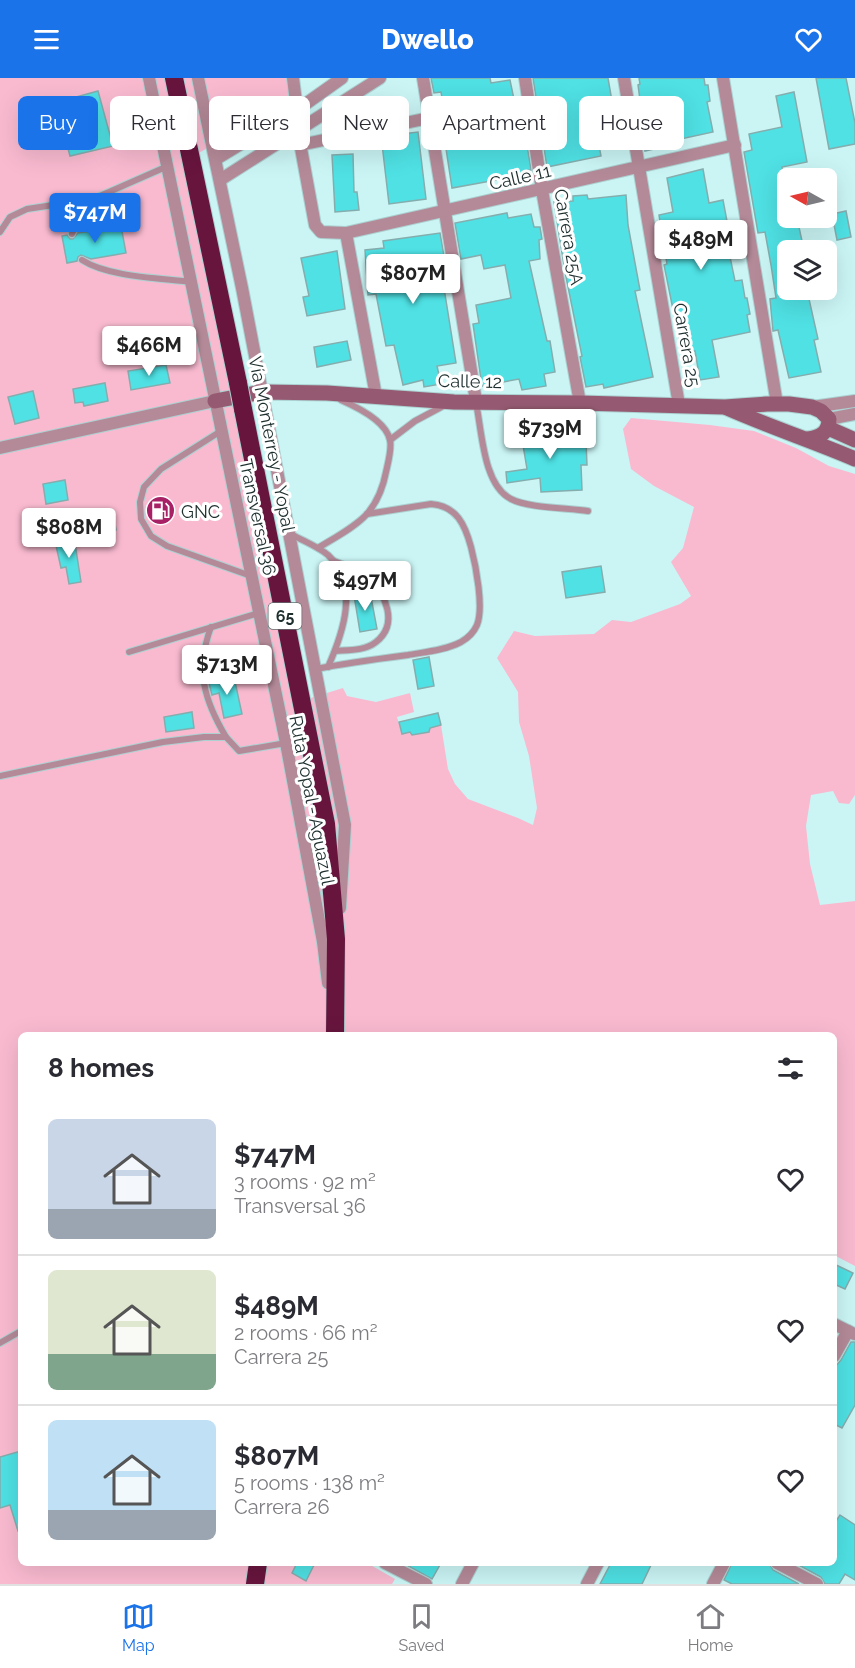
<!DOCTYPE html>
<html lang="en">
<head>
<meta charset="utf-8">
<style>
  :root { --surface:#fff; --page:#f7f7f7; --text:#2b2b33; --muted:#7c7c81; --line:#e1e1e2; --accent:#1a73e8 }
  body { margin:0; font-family:Raleway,sans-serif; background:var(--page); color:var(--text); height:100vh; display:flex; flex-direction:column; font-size:22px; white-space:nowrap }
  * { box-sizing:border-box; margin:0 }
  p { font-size:20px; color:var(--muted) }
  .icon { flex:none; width:33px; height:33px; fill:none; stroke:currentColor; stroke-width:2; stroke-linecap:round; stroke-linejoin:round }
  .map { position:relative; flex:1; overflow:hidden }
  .panel { position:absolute; left:18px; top:954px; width:819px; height:534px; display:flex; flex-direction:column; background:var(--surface); border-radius:9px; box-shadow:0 6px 24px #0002 }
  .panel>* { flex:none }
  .guide { position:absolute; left:18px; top:18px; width:819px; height:54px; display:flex; gap:12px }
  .needle { width:39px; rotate:278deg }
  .tools { position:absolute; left:777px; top:90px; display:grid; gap:12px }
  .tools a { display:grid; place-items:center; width:60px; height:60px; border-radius:9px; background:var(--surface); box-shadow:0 6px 24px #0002; font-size:30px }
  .price { position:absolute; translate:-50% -51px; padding:0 14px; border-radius:6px; background:#fff; color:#222; font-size:20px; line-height:39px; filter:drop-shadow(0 2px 3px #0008) }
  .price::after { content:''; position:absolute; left:50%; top:36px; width:18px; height:14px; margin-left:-9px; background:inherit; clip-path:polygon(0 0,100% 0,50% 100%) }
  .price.on { background:var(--accent); color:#fff }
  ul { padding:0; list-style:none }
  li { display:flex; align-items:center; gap:18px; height:150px; padding:0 30px }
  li+li { border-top:2px solid var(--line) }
  li span { display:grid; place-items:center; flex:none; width:168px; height:120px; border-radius:9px; color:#555 }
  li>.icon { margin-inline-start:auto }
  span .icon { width:72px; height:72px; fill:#fffc; stroke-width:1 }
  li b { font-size:26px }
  h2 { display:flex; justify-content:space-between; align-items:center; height:72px; padding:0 30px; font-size:26px }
  .tag { padding:0 21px; border-radius:9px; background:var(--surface); box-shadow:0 6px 24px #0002; font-size:21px; line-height:54px }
  .tag.on { background:var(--accent); color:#fff }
  header { display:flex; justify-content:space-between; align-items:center; height:78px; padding:0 30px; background:var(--accent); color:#fff; font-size:27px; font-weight:800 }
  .tabs { display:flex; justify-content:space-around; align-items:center; height:84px; border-top:2px solid var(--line); background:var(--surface); font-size:16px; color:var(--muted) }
  .tabs a { display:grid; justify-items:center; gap:3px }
  .tabs .on { color:var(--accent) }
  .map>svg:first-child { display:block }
</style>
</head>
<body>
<header><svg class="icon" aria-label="menu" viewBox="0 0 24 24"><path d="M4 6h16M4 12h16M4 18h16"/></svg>Dwello<svg class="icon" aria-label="heart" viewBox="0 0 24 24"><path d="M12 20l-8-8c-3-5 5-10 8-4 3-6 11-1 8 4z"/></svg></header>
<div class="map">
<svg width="855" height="1506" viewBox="0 0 855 1506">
  <rect width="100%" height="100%" fill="#cbf5f5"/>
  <!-- green -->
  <path fill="#f9bad0" d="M0,0H287L289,20L257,41L192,79L304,622L343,610L347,618L376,624L410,615L414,634L397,639L402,656L441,647L448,691L455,706L468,721L518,740L533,747L537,730L529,678L519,644L518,614L497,580L514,553L535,558L594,556L612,542L631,544L680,526L691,518L671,484L683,470L694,429L654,408L631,391L623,351L631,340L710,347L754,353L796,370L829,388L855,396V717L849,726L839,725L833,713L811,717L806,748L810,786L820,827L855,823V1188L834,1177V957H21V1485H367L395,1501L392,1506H0Z"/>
  <!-- building -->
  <g fill="#4fe1e4" stroke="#85adae" stroke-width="1.5">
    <path d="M431,0H490L491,5L510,2L516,31L521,30L531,92L523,93L524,97L452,110L445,64L450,63L441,14L434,15Z"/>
    <path d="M533,0H608L613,29L608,30L611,44L595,47L601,78L547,89Z"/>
    <path d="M639,0H704L705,7H708L710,23L707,24L713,54L662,65L663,69L645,73L636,22H640L638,7L640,6Z"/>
    <path d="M816,0H846L855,45V66L829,71Z"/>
    <path d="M98,13L113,68L70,78L65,59L52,62L46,38L61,33L58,24Z"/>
    <path d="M794,14L807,84L782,89L788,116V140H797L804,172H788V212H807L818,261L814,262L821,294L789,300L778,252L773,253L770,221L776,220L771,187L765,154L758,155L744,74L752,72L749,56L782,49L776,18Z"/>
    <path d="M418,54L426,121L389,126L382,66L402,63V56Z"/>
    <path d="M353,76L354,114H357L359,132L335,134L332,77Z"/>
    <path d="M703,91L709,125L723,122L729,154L732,153L736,172L729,174L735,203L742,202L745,220H747L750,236L747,237L750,254L712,262L719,299L700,302L695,273L682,276L664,187L667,186L659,137L673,134L667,100Z"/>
    <path d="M587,117L588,121L626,117L628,147L640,212L635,213L653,299L604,310L603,306L586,309L580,279L582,278L565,194L554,124L573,123V118Z"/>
    <path d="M846,133L851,159L837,162L832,136Z"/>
    <path d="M507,135L508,140L531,136L534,149H540L542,161L539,162L540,181L529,183L547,263H550L555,294L544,296L546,308L522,312L519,301L482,308L473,246L479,245L476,227L511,220L505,187L484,191L481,177L461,181L455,145Z"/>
    <path d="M121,148L126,175L91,181L81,177L78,179L77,183L67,185L62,158L67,157L70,161H73L78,155Z"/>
    <path d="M440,155L445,184L440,185L456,285L437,288L441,306L424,309L423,302L403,307L394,267L386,268L376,216L368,217L365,172L384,170L383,163Z"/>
    <path d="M337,173L345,231L307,238L303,219L309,218L301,180Z"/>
    <path d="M347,263L351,282L317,289L314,269Z"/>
    <path d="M166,287L170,305L131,312L128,293Z"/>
    <path d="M105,305L108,323L84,328L83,324L75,325L73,311Z"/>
    <path d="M33,313L39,340L15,346L8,319Z"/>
    <path d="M541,339L546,364L586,363L587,387H581L582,412L541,414L540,400L507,405L506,394L527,391L519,343Z"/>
    <path d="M65,402L68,422L46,426L43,406Z"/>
    <path d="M168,423L171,439L152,442L149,427Z"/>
    <path d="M113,434L116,452L95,456L91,437Z"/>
    <path d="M74,459L81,504L69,506L66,489L61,490L55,463Z"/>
    <path d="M601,488L605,514L566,520L562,494Z"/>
    <path d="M370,514L377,551L360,554L354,517Z"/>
    <path d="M429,579L434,608L418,611L413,582Z"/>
    <path d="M234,599L242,636L224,640L219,615L212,617L209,605Z"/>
    <path d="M192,634L194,650L166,654L164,639Z"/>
    <path d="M438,635L441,647L430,650L429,654L412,657L410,654L402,656L399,644Z"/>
    <path d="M834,1186L853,1195L845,1211L834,1206Z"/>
    <path d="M851,1264H855V1327L842,1350L834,1346V1290L841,1282Z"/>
    <path d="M21,1373V1452L18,1453L10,1427L0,1430V1379Z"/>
    <path d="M840,1437L855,1447V1502L845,1496L839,1506H825L821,1499L795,1485H834V1446Z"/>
    <path d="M297,1485H315L306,1503L292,1495Z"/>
    <path d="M403,1485H441L432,1501Z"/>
    <path d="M611,1485H652L642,1506H600Z"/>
    <path d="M732,1485H769L773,1492L799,1506H732L724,1502Z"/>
  </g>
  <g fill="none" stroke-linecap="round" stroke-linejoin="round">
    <defs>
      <g id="lane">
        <path d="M0,154L10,139L27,131L93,121"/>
        <path d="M72,156L79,138L93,121L168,88"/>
        <path d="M82,182C108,199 160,200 192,204"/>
        <path d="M476,325C482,353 483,407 511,421C528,430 568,430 588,433"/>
        <path d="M221,353L161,391L144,409L140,424L141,441L151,458L167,468L251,498"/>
        <path d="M390,362L415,343L445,327"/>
        <path d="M291,456C303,463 317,468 328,477C360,507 343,555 328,589"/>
        <path d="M318,470C334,460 354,450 367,436C378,423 383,410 386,394C388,385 392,371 390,362C386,343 357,329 341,322"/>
        <path d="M334,483C345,487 357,492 367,500C386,515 399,546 376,564C365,573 348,572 335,573"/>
        <path d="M211,549C195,592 204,622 226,659"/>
        <path d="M129,574L259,535"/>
        <path d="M316,591C346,585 377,581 408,577C425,574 446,572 461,564C468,560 474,554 477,547C484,530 476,488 471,469C465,447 457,428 431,426L367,436"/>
        <path d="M0,698L163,664L204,659H226L239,673L286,665"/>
        <path d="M0,1265L21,1253"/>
      </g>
      <g id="street">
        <path d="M149,0L286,665L323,864L328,905"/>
        <path d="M198,0L242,210L345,747L340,830"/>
        <path d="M293,0L297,32"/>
        <path d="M423,0L476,323"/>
        <path d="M525,0L542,112L580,325"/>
        <path d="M624,0L679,327"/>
        <path d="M723,0L777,326"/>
        <path d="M298,54L315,147L321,154L346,155L735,67"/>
        <path d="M300,67L429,40"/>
        <path d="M216,81L297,32L342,0"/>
        <path d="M220,102L380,0"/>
        <path d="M346,155L376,318"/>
        <path d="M812,329L855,323"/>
        <path d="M829,341L855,336"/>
        <path d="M0,370L215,323"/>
        <path d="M834,1246L854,1256"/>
        <path d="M834,1278L848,1253"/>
        <path d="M385,1485L426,1506"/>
        <path d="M777,1485L817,1506"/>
        <path d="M462,1506L473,1485"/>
        <path d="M587,1506L598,1485"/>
        <path d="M713,1506L724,1485"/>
      </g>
      <g id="secondary">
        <path d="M215,323L262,314L327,315L454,324L580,325L725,329L767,326H789L812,329L821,333L829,341C829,355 820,359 808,361"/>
        <path d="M727,330C770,349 813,363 855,381"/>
        <path d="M828,350L855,362"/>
      </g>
      <g id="highway">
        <path d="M174,0L238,305"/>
        <path d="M243,331L326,746L336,861L335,957"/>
        <path d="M255,1506L258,1485"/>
      </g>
    </defs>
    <!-- lane casing -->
    <use href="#lane" stroke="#acd1d1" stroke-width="8"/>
    <!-- street casing -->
    <use href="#street" stroke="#acd1d1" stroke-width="14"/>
    <!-- secondary casing -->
    <use href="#secondary" stroke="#acd1d1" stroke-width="17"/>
    <!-- highway casing -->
    <use href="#highway" stroke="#acd1d1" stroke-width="20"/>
    <!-- lane -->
    <use href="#lane" stroke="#b48a98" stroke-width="6"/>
    <!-- street -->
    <use href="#street" stroke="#b48a98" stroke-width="12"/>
    <!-- secondary -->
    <use href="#secondary" stroke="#955a71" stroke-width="15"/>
    <!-- highway -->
    <use href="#highway" stroke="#68153e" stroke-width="18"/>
    <defs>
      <path id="highway-bridge" d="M238,305L243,331"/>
    </defs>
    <!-- highway-bridge casing -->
    <use href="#highway-bridge" stroke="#acd1d1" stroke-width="20" stroke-linecap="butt"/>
    <!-- highway-bridge -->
    <use href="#highway-bridge" stroke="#68153e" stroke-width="18"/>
  </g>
  <!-- icons -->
  <defs>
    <symbol id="fuel-disc" viewBox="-11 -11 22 22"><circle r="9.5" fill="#a82065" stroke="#fff"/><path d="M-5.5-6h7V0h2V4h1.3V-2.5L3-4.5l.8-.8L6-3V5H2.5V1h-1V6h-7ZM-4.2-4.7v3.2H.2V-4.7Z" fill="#fff"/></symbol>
  </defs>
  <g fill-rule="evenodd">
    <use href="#fuel-disc" x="144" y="416" width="33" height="33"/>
  </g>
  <g text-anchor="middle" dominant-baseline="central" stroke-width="6" stroke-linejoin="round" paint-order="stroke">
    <!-- shield labels -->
    <rect fill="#fff" stroke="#626d6d" stroke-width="1.5" x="268.5" y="525" width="33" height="26" rx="4.5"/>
    <g font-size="16" font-weight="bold" fill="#1e2e2e">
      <text x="285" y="538">65</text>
    </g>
    <!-- street labels -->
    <g font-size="18" fill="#1e2e2e" stroke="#fff">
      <text transform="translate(520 99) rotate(-13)">Calle 11</text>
      <text transform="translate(569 159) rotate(80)">Carrera 25A</text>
      <text transform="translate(687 267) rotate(80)">Carrera 25</text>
      <text transform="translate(470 303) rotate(1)">Calle 12</text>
      <text transform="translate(272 366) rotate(79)">Vía Monterrey - Yopal</text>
      <text transform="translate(258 439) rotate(78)">Transversal 36</text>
      <text transform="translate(312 722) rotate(79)">Ruta Yopal - Aguazul</text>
    </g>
    <!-- poi labels -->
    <g font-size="18" fill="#1e2e2e" stroke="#fff" text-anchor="start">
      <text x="181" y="433">GNC</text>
    </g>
  </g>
</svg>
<div class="tools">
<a><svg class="needle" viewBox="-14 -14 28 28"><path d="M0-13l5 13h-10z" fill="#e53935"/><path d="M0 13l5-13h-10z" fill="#7c7c81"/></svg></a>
<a><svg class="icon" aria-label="layers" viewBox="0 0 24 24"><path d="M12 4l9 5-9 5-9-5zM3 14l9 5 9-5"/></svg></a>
</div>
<b class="price on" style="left:95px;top:166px">$747M</b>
<b class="price" style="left:701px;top:193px">$489M</b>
<b class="price" style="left:413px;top:227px">$807M</b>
<b class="price" style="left:149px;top:299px">$466M</b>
<b class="price" style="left:550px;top:382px">$739M</b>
<b class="price" style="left:69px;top:481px">$808M</b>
<b class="price" style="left:365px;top:534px">$497M</b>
<b class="price" style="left:227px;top:618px">$713M</b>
<div class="guide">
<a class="tag on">Buy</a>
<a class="tag">Rent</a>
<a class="tag">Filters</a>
<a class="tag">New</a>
<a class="tag">Apartment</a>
<a class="tag">House</a>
</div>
<section class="panel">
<h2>8 homes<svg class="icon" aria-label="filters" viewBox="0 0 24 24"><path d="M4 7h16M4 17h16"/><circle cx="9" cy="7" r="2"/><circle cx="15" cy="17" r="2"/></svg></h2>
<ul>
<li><span style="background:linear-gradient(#c9d6e8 75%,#9aa5b1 0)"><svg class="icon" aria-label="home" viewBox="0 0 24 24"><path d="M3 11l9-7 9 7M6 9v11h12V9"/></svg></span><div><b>$747M</b><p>3 rooms · 92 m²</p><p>Transversal 36</p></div><svg class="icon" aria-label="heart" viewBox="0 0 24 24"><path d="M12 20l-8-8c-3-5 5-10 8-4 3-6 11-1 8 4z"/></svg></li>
<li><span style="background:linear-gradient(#dfe7d0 70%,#7fa58c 0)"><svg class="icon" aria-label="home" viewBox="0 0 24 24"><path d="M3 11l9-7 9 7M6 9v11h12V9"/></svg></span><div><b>$489M</b><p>2 rooms · 66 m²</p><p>Carrera 25</p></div><svg class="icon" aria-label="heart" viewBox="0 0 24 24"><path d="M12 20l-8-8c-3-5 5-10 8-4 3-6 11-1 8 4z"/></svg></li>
<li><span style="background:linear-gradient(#bfe0f5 75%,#9aa5b1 0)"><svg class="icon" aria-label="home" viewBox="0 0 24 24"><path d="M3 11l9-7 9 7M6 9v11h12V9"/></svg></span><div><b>$807M</b><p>5 rooms · 138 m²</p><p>Carrera 26</p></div><svg class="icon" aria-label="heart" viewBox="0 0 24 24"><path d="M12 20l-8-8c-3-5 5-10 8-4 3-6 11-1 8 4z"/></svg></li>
</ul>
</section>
</div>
<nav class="tabs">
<a class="on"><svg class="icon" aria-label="map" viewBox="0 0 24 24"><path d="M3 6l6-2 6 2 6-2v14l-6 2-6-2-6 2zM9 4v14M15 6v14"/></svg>Map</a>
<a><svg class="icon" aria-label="saved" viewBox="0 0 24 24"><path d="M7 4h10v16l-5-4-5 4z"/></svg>Saved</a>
<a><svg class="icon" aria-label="home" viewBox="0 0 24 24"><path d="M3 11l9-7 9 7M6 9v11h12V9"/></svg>Home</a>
</nav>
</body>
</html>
